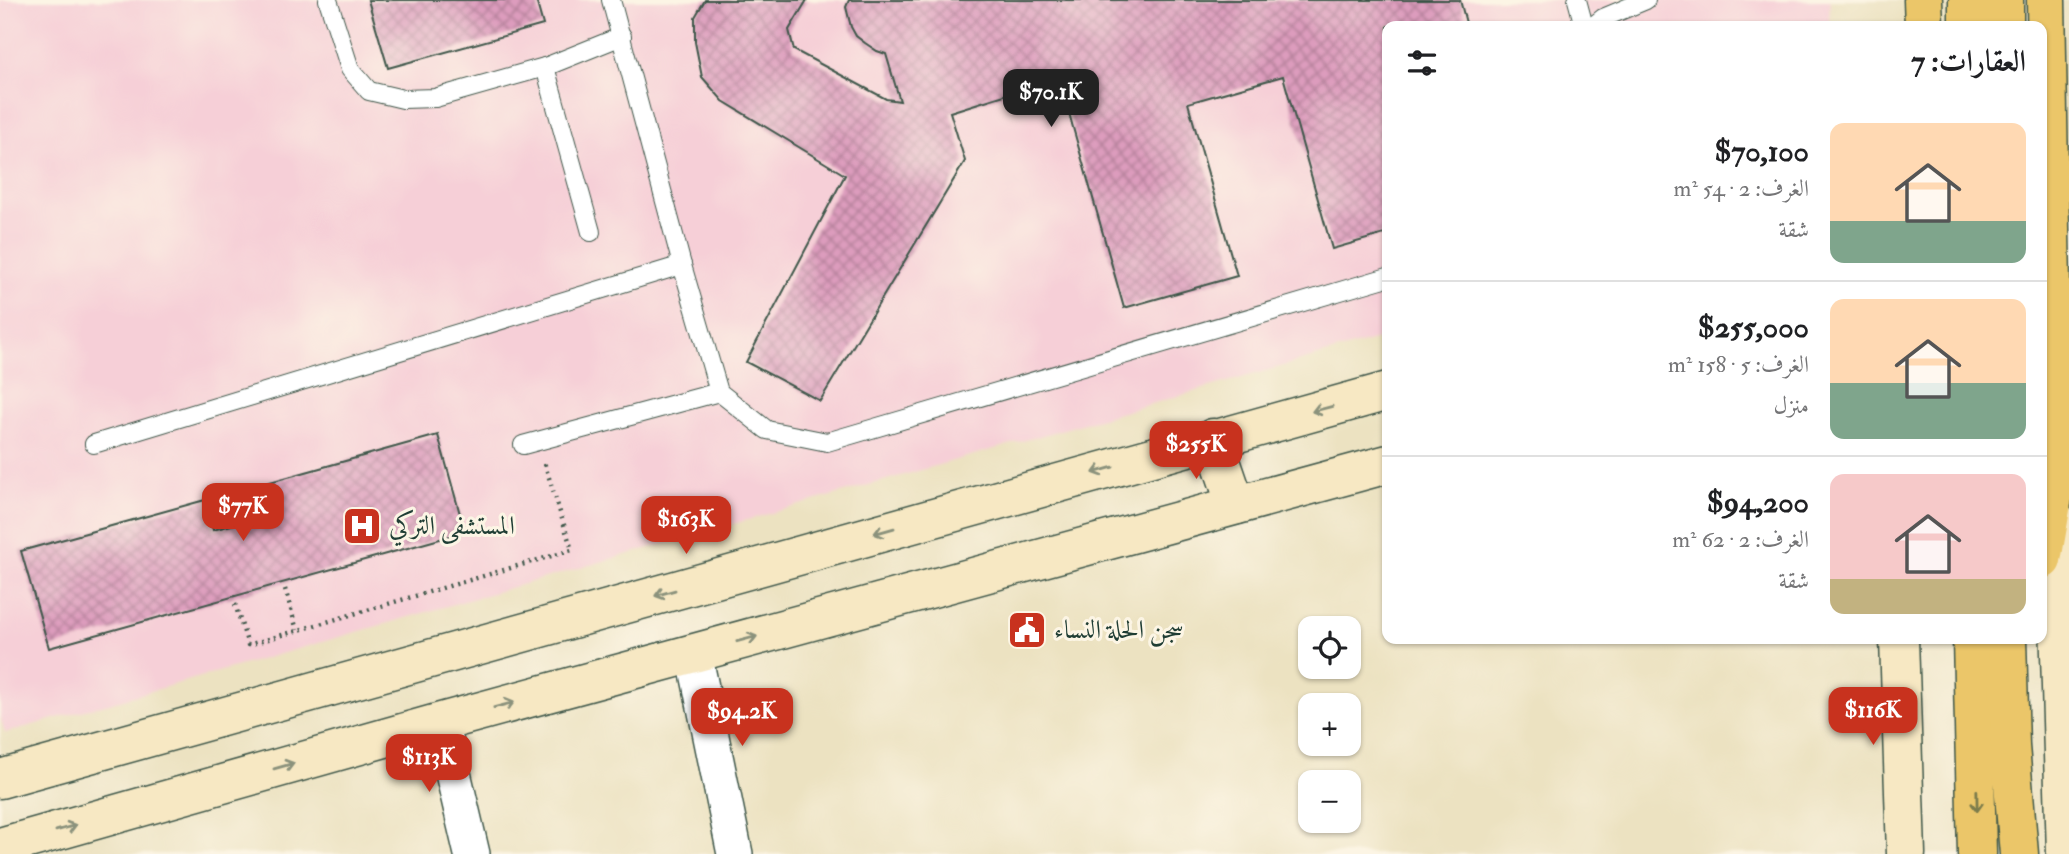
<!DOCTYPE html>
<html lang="ar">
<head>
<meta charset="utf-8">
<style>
  :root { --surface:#fff; --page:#f2f2f2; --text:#202124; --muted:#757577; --line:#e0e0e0; --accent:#c8321e }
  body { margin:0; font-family:"IM FELL Double Pica",Amiri,serif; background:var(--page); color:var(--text); direction:rtl; height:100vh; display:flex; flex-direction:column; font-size:26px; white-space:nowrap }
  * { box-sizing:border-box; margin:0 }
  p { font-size:23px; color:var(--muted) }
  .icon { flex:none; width:38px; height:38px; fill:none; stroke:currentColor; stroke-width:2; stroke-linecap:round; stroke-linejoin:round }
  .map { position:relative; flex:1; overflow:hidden; direction:ltr }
  .sheet { position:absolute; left:1382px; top:21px; width:665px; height:623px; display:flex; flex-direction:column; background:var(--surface); border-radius:14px; box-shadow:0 2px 5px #0004; direction:rtl }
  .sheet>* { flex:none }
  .buttons { position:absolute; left:1298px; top:616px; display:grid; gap:14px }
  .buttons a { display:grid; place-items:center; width:63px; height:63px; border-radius:14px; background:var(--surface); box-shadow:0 2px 5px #0004; font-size:35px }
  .price { position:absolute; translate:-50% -60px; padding:0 16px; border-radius:14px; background:var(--accent); color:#fff; font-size:23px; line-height:46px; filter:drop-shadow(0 2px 4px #0008) }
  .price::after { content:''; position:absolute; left:50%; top:42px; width:21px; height:16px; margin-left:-10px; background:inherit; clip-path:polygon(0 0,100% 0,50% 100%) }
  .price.active { background:#222; color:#fff }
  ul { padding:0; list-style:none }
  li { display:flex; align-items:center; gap:21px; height:175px; padding:0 21px }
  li+li { border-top:2px solid var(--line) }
  li span { display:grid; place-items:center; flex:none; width:196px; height:140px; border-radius:14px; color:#555 }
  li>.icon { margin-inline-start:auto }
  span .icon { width:84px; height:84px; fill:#fffc; stroke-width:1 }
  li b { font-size:30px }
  h2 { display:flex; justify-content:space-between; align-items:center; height:84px; padding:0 21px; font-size:30px }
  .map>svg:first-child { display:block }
</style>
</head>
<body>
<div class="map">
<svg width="2069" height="854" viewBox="0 0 2069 854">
  <defs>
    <pattern id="building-cross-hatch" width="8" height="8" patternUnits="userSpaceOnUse" patternTransform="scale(1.75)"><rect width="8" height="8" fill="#dd9cbd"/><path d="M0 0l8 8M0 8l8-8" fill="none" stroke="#b3809a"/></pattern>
  </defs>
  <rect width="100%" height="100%" fill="#fcf5e5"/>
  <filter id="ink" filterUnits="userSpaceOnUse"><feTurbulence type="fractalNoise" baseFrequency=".0143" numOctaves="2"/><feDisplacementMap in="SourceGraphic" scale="14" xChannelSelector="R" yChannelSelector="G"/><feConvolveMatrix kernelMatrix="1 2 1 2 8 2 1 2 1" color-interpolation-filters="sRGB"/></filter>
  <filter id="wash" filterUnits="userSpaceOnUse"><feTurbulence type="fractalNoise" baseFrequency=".00686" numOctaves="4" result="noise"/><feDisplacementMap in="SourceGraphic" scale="28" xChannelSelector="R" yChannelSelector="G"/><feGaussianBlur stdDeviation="1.57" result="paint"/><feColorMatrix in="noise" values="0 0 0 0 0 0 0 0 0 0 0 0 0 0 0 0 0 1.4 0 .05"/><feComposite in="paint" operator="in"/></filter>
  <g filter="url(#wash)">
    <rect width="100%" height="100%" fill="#ece2c1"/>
    <!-- built -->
    <path fill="#f6cfd7" d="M0,0H1830L1829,26H1388V336L5,733L0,717Z"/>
    <g id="blocks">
      <!-- building -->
      <g fill="url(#building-cross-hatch)">
        <path d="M368,0H536L543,25L388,68Z"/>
        <path d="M705,0H807L789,30L794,50L886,99L900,101L886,54L877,51L865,43L856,36L851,27L846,7L849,0H1460L1466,23L1455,26H1388V233L1332,249L1283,76L1188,103L1237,276L1124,308L1059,78L950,112L965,161L820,401L746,362L845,175L723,101L702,77L695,42V17Z"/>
        <path d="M438,435L465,532L49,648L21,551L205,500L213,530L272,514L263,484Z"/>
      </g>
    </g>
  </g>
  <g filter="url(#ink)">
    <use href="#blocks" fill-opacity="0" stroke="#3e5649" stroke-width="2"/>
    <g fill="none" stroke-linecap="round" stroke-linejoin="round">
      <defs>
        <g id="lane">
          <path d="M328,0L350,69L369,91L403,99L435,98L545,67L622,36"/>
          <path d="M611,0L682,265L719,392L767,430L827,442L1388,277"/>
          <path d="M1577,0L1584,26"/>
          <path d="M1593,26L1603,18L1646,0"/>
          <path d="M545,67L591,232"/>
          <path d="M94,444L682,265"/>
          <path d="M523,445L719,392"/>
        </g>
        <g id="street">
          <path d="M694,653L735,854"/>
          <path d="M441,722L472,854"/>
        </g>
        <g id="secondary">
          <path d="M1213,438L1236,505"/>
          <path d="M2056,520L2066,854"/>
          <path d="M1899,639L1906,854"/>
          <path d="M0,779L1388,391"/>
          <path d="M0,847L441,722L1388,464"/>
        </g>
        <g id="highway">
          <path d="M1923,0L1924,26"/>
          <path d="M1968,26V0"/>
          <path d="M2004,26V0"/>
          <path d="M2042,560L2053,497L2054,459L2046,0"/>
          <path d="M1972,639L1977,854"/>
          <path d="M2007,639L2010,746L2019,854"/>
        </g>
      </defs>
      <!-- lane casing -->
      <use href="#lane" stroke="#3e5649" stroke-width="20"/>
      <!-- street casing -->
      <use href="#street" stroke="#3e5649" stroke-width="38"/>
      <!-- secondary casing -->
      <use href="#secondary" stroke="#3e5649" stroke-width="41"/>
      <!-- highway casing -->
      <use href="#highway" stroke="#3e5649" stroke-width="41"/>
      <!-- path -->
      <g stroke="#3e5649" stroke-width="4.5" stroke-dasharray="2 5" stroke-linecap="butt">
        <path d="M285,589L297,630"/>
        <path d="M235,604L248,645L572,550L544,462"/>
      </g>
      <!-- lane -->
      <use href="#lane" stroke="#fff" stroke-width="18"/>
      <!-- street -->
      <use href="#street" stroke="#fff" stroke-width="35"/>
      <!-- secondary -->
      <use href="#secondary" stroke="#f7e8c3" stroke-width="38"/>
      <!-- highway -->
      <use href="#highway" stroke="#ebc669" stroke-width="38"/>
    </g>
    <!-- one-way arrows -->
    <defs><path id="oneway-shaft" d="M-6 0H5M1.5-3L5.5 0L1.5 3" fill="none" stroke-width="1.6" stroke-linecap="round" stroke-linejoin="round" transform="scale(1.75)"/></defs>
    <g stroke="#8b927c">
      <use href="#oneway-shaft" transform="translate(1322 409) rotate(165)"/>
      <use href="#oneway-shaft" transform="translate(1103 470) rotate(164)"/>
      <use href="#oneway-shaft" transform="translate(884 531) rotate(164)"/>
      <use href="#oneway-shaft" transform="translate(665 593) rotate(164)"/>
      <use href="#oneway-shaft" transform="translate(747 639) rotate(-15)"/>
      <use href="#oneway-shaft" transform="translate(504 705) rotate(-15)"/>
      <use href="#oneway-shaft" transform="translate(284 766) rotate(-16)"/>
      <use href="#oneway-shaft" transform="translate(66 828) rotate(-16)"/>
    </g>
    <use stroke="#7b7b4c" href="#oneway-shaft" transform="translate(1977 801) rotate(89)"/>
  </g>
  <!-- icons -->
  <defs>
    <symbol id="hospital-square" viewBox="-11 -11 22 22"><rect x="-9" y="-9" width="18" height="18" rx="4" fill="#c8321e" stroke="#fcf5e5"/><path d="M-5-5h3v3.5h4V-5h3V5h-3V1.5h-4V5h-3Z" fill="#fff"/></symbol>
    <symbol id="civic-square" viewBox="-11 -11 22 22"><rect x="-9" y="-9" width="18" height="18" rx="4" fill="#c8321e" stroke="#fcf5e5"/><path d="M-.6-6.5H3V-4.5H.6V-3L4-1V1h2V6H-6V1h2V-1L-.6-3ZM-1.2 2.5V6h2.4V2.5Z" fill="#fff"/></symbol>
  </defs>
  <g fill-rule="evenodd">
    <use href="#hospital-square" x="340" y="504" width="44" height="44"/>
    <use href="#civic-square" x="1005" y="608" width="44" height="44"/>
  </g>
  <g text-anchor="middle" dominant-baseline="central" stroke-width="6" stroke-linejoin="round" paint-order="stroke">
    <!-- poi labels -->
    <g font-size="26" fill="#1f3d34" stroke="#fcf5e5" text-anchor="start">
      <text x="389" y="526">المستشفى التركي</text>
      <text x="1054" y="630">سجن الحلة النساء</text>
    </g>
  </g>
</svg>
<div class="buttons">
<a><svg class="icon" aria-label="locate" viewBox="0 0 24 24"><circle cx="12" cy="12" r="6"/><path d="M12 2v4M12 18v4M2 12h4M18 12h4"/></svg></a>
<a>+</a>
<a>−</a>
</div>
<b class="price active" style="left:1051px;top:129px">$70.1K</b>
<b class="price" style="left:1196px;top:481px">$255K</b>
<b class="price" style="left:243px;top:543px">$77K</b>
<b class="price" style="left:686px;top:556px">$163K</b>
<b class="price" style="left:1873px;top:747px">$116K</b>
<b class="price" style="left:742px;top:748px">$94.2K</b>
<b class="price" style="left:429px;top:794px">$113K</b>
<section class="sheet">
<h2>العقارات: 7<svg class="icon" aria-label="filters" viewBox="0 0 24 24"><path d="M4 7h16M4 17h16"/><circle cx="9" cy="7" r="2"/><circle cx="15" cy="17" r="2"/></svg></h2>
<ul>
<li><span style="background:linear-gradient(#ffd9b3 70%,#7fa58c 0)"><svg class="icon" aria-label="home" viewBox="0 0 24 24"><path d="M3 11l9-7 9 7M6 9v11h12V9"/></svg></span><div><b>$70,100</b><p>الغرف: 2 · 54 m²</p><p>شقة</p></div></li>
<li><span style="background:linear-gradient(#ffd9b3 60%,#7fa58c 0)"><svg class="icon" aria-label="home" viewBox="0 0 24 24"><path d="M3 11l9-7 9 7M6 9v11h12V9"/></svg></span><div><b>$255,000</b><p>الغرف: 5 · 158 m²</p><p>منزل</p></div></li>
<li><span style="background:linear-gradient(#f6c9c9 75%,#c2b280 0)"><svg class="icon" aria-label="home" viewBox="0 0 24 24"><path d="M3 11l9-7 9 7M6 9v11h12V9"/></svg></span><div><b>$94,200</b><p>الغرف: 2 · 62 m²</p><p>شقة</p></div></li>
</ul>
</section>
</div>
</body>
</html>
